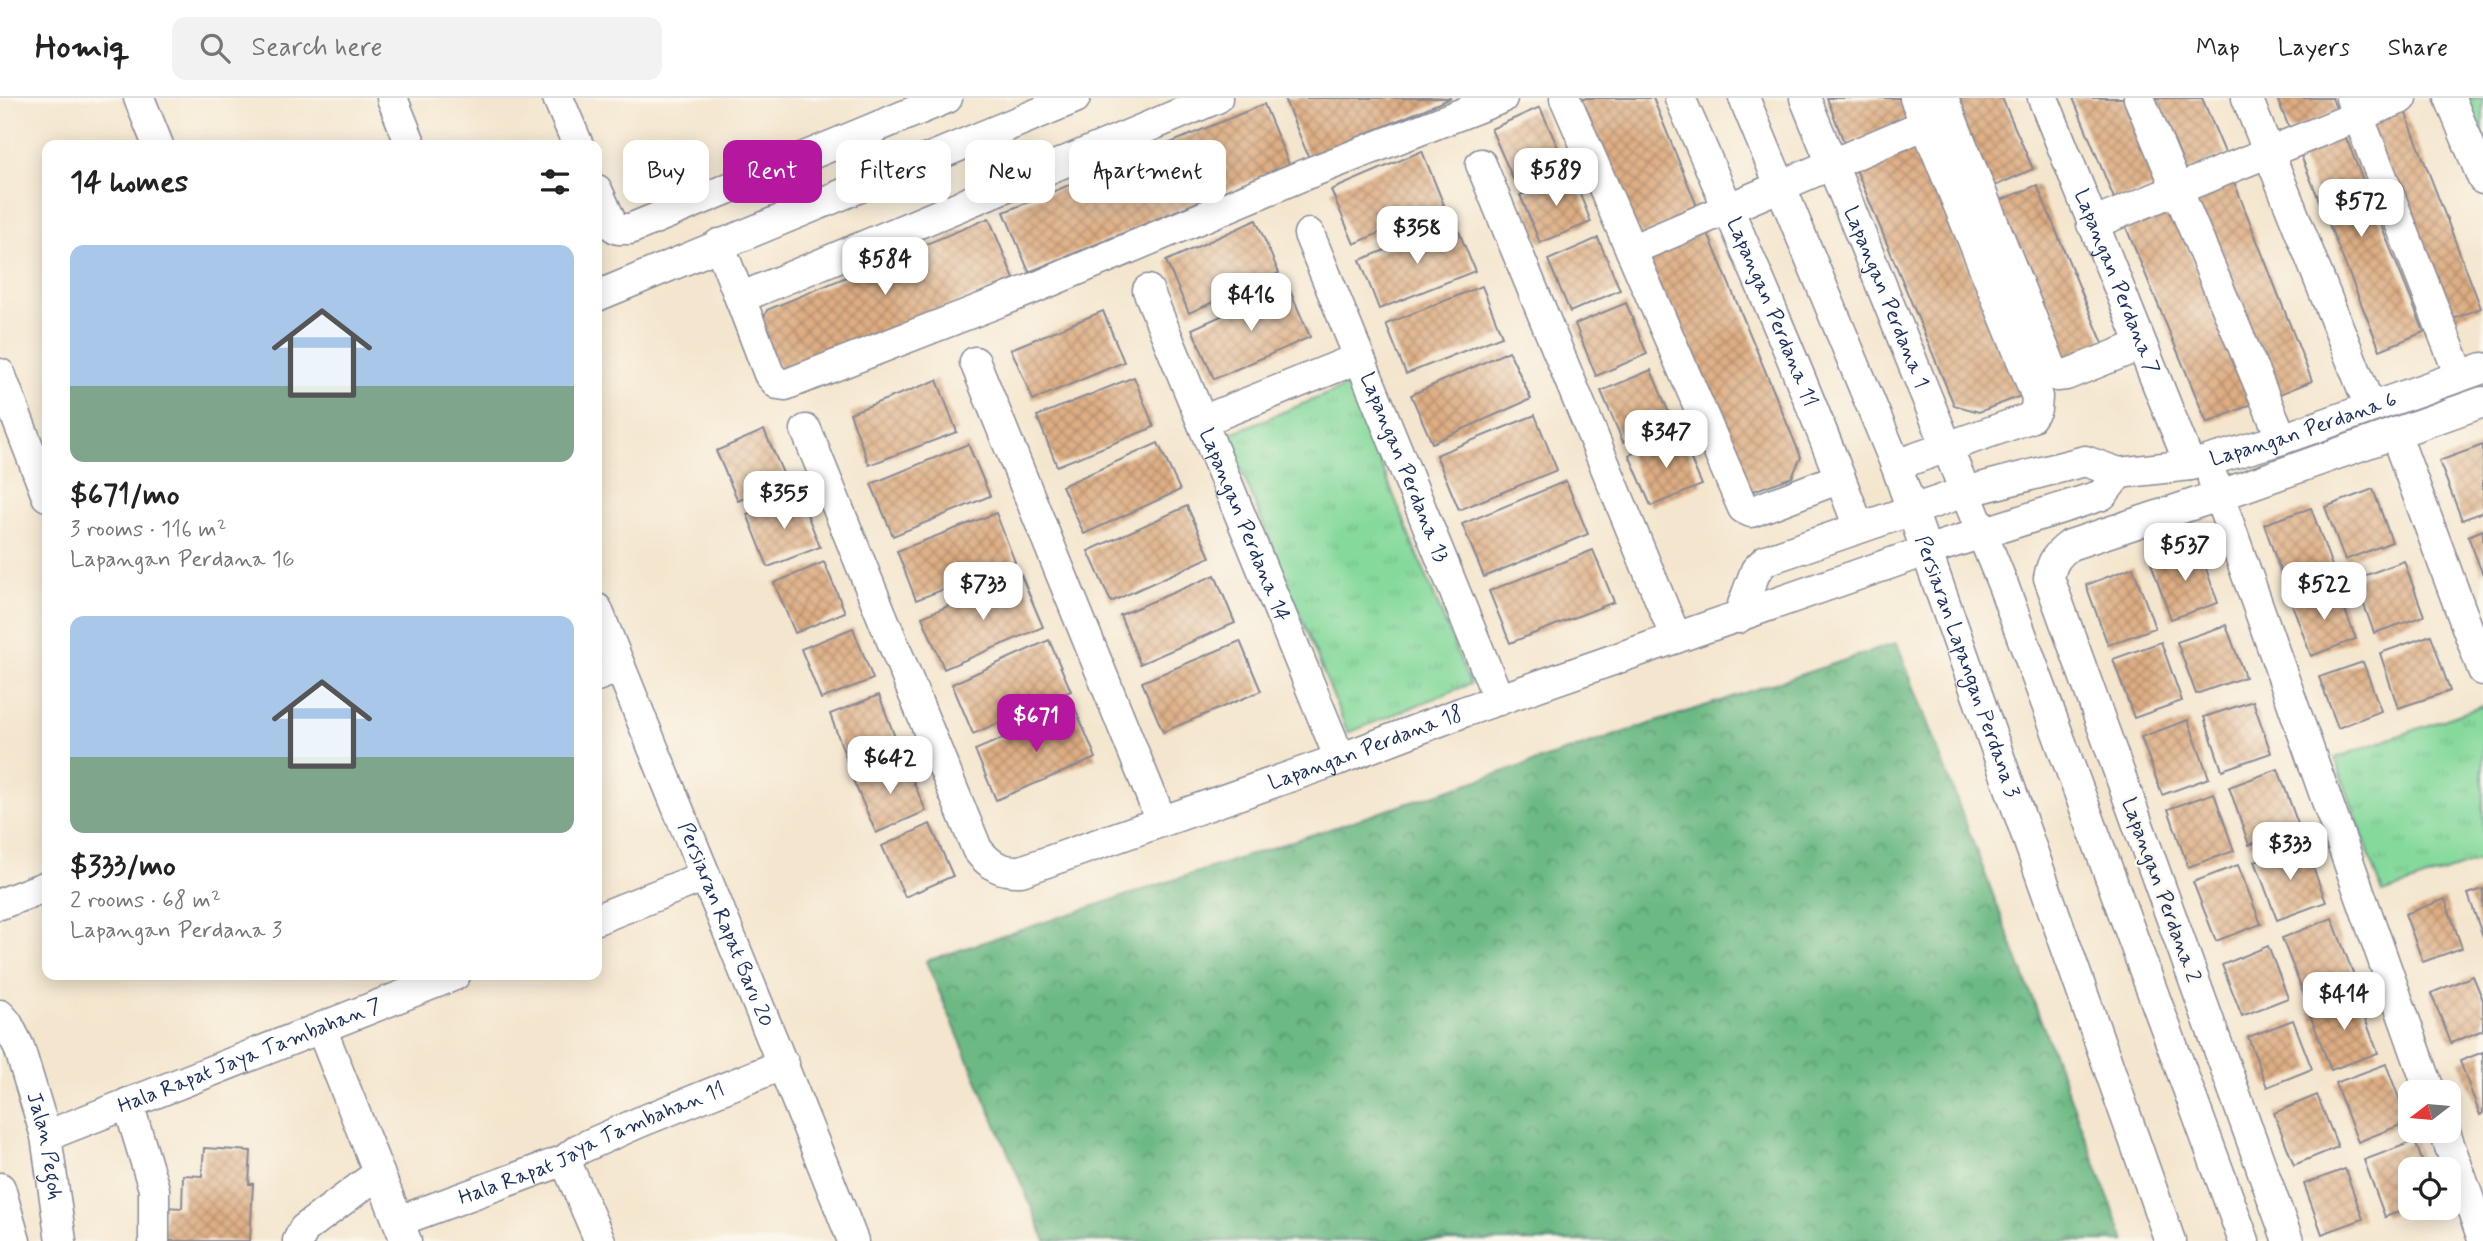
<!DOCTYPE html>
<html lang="en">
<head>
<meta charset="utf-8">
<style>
  :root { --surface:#fff; --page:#f2f2f2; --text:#222; --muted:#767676; --line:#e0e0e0; --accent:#b5179e }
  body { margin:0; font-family:Mynerve,sans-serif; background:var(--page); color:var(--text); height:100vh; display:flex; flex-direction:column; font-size:26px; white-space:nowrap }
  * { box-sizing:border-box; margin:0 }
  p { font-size:23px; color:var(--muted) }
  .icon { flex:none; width:38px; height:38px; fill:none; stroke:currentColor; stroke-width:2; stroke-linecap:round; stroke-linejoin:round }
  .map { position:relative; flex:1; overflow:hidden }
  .drawer { position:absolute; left:42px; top:42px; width:560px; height:840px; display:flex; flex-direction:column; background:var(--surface); border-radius:14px; box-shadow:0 4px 18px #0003 }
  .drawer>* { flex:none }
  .hud { position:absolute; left:623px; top:42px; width:665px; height:63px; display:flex; gap:14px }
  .needle { width:46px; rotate:254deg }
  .tools { position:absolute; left:2398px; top:982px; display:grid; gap:14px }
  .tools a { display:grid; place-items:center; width:63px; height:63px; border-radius:14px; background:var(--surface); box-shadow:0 4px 18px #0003; font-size:35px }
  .price { position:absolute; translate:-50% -60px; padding:0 16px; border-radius:14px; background:#fff; color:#222; font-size:23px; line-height:46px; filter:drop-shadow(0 2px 4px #0008) }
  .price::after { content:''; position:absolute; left:50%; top:42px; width:21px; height:16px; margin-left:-10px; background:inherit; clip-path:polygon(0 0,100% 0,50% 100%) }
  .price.selected { background:var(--accent); color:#fff }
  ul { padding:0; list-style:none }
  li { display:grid; align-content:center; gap:14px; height:371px; padding:0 28px }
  li span { display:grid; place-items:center; height:217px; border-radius:14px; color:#555 }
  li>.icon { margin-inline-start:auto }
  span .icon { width:126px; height:126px; fill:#fffc; stroke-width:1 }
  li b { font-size:30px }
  h2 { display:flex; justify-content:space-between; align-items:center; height:84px; padding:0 28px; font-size:30px }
  .pill { padding:0 24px; border-radius:14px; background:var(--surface); box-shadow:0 4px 18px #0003; font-size:24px; line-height:63px }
  .pill.selected { background:var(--accent); color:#fff }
  header { display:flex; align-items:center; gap:42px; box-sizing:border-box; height:98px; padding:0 35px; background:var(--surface); border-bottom:2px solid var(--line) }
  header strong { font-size:33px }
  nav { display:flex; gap:38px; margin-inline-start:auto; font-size:24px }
  .search { width:490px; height:63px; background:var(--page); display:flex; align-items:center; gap:18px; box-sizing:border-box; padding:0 24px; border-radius:14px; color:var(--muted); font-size:26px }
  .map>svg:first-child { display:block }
</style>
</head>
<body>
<header>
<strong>Homiq</strong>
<div class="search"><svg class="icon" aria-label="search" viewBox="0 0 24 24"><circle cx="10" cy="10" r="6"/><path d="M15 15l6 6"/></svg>Search here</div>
<nav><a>Map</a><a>Layers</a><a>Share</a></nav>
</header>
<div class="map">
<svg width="2483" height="1143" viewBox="0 0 2483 1143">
  <defs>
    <pattern id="grass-tufts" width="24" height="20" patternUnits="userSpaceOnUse" patternTransform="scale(1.75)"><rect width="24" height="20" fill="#85d99b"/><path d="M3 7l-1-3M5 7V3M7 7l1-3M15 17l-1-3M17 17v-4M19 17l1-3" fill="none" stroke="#72bb88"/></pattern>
    <pattern id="forest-crowns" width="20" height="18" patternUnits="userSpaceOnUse" patternTransform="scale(1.75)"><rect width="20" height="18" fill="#6cb983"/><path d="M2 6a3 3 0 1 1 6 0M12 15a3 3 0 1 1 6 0" fill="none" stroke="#58976e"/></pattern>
    <pattern id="building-cross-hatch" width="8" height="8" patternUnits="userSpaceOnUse" patternTransform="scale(1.75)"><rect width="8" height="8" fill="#deae83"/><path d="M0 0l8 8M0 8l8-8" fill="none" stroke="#b38e6e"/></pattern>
  </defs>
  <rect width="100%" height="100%" fill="#fbf7ec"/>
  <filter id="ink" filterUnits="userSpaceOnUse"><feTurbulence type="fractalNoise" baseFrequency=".0143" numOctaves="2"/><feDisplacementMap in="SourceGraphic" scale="14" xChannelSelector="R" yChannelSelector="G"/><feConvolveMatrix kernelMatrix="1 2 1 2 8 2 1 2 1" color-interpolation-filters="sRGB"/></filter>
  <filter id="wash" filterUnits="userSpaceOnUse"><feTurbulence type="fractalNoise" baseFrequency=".00686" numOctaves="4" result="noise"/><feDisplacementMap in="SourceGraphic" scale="28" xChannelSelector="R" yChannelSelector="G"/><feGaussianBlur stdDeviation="1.57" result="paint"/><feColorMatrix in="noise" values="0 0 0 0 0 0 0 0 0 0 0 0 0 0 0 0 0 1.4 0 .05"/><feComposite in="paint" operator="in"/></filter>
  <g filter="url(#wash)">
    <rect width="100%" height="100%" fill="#f4e6ce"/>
    <!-- grass -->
    <g fill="url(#grass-tufts)" stroke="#50847c" stroke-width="2">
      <path d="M2463,0H2483V49Z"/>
      <path d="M1349,287L1470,586L1348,635L1227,337Z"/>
      <path d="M2483,608V761L2383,795L2335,660Z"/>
    </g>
    <!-- forest -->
    <path fill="url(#forest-crowns)" stroke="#447470" stroke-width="2" d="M1897,545L2125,1143H1046L926,863Z"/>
    <g id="blocks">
      <!-- building -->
      <g fill="url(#building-cross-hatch)">
        <path d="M1284,0H1451L1309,60Z"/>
        <path d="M1578,0H1653L1699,113L1634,140Z"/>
        <path d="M1827,0H1901L1909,20L1845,47Z"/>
        <path d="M1947,0H2002L2033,71L1986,92Z"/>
        <path d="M2073,0H2126L2161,85L2115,103Z"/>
        <path d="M2148,0H2202L2226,57L2180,76Z"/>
        <path d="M2277,0H2332L2337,13L2290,32Z"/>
        <path d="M1264,6L1289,66L1029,174L1004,114Z"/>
        <path d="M2403,8L2481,210L2441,226L2362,24Z"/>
        <path d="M1540,9L1562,59L1513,81L1491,31Z"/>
        <path d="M2342,30L2424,234L2380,252L2297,48Z"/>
        <path d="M1915,39L2021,298L1979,314L1954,307L1853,64Z"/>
        <path d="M1422,53L1444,107L1354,146L1331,92Z"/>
        <path d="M1572,76L1591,124L1540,145L1520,97Z"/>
        <path d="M2233,81L2312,283L2270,300L2190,98Z"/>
        <path d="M2037,87L2104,248L2054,269L1987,108Z"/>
        <path d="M2168,104L2252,306L2207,325L2123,122Z"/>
        <path d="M989,120L1014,181L781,277L760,230L767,212Z"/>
        <path d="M1256,122L1279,175L1189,215L1166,163Z"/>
        <path d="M1455,124L1475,173L1379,211L1360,162Z"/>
        <path d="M1705,128L1801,359L1792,379L1745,396L1643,156Z"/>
        <path d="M1598,140L1620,192L1570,214L1548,162Z"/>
        <path d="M1288,188L1310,239L1214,281L1192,231Z"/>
        <path d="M1482,188L1502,238L1406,276L1386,226Z"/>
        <path d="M1626,205L1647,256L1596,278L1575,226Z"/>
        <path d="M1103,213L1124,264L1033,302L1011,251Z"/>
        <path d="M1509,253L1531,301L1432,345L1411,297Z"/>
        <path d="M1651,272L1672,322L1623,344L1601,293Z"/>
        <path d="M1134,279L1154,329L1057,368L1037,318Z"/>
        <path d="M937,282L957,334L869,367L850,315Z"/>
        <path d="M1535,317L1557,372L1459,412L1436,357Z"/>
        <path d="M764,332L786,382L738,403L716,353Z"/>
        <path d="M1680,336L1702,387L1651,408L1629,357Z"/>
        <path d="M1158,345L1180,392L1084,436L1062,388Z"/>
        <path d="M968,346L990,398L893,438L871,386Z"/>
        <path d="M2483,347V414L2462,422L2439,363Z"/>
        <path d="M1566,383L1588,436L1484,479L1462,426Z"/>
        <path d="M2373,391L2392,444L2345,462L2325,409Z"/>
        <path d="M799,396L820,449L768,469L747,416Z"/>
        <path d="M1187,408L1210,459L1111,504L1088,453Z"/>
        <path d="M2311,410L2333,471L2285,487L2264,426Z"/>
        <path d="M996,415L1015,464L916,502L897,453Z"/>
        <path d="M2483,432V477L2468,438Z"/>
        <path d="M2198,448L2218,505L2171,521L2151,465Z"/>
        <path d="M1593,452L1614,504L1510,545L1489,493Z"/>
        <path d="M2404,463L2424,518L2374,535L2355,481Z"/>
        <path d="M824,464L845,514L795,535L774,485Z"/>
        <path d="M2133,469L2155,530L2108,547L2086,487Z"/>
        <path d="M1021,477L1043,529L944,571L922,519Z"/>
        <path d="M1215,477L1235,525L1140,566L1120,517Z"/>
        <path d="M2336,489L2356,541L2311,558L2292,506Z"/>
        <path d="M2226,527L2245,579L2196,596L2177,544Z"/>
        <path d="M853,530L873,581L821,601L801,551Z"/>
        <path d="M2431,537L2450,593L2398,610L2380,555Z"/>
        <path d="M1049,542L1071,593L973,636L952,586Z"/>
        <path d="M1240,543L1261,593L1163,634L1142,584Z"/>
        <path d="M2161,544L2182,603L2134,620L2113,561Z"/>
        <path d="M2363,564L2381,613L2338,630L2319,579Z"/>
        <path d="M879,597L899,650L849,668L830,616Z"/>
        <path d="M2253,603L2271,655L2222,672L2204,619Z"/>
        <path d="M1075,610L1096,660L996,702L975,652Z"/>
        <path d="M2188,622L2209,680L2162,697L2141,639Z"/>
        <path d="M903,660L926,713L876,735L853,682Z"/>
        <path d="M2278,671L2299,729L2249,747L2229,689Z"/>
        <path d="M2214,695L2234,753L2188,769L2168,711Z"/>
        <path d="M930,726L953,778L905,799L882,748Z"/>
        <path d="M2304,745L2326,804L2277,822L2255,763Z"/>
        <path d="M2238,767L2261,826L2216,843L2193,784Z"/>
        <path d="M2483,791V839L2468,796Z"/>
        <path d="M2445,801L2462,850L2423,864L2405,816Z"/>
        <path d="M2332,820L2354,878L2304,897L2282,840Z"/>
        <path d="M2268,848L2288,900L2242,918L2222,867Z"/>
        <path d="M2473,878L2483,902V932L2451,945L2431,895Z"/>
        <path d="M2356,897L2378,955L2331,972L2309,914Z"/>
        <path d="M2293,922L2312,971L2267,989L2248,939Z"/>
        <path d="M2483,954V1015L2480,1017L2460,963Z"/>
        <path d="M2386,966L2408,1024L2358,1044L2335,985Z"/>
        <path d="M2317,997L2338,1049L2294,1067L2274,1015Z"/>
        <path d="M2415,1043L2425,1071H2410V1110L2385,1119L2364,1062Z"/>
        <path d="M204,1050L251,1053L249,1086H253L250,1143H163L165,1109L182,1110L183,1077L202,1078Z"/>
        <path d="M2345,1071L2363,1121L2322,1136L2304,1086Z"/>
      </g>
    </g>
  </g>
  <g filter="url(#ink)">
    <use href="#blocks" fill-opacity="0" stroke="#888a96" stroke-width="2"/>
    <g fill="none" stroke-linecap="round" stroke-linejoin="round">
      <defs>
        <g id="minor">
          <path d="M139,0L158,47"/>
          <path d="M392,0L411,47"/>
          <path d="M558,0L578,47"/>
          <path d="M1565,0L1743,410L1751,414L1840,380"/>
          <path id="s1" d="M1680,0C1742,142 1805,285 1859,430"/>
          <path id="s2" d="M1744,0L1896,367L2170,1143"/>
          <path id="s3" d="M1805,0L1947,349L1896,367"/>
          <path d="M1915,0L2037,299L2036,311L2030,320L1947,349L2003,487L2244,1143"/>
          <path d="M1943,0L2052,271L2057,278L2066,277L2141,247"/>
          <path id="s4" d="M2043,0L2190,367"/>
          <path d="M2139,0L2282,341"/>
          <path d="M2247,0L2370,309"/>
          <path d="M2351,0L2460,278"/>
          <path d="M2450,0L2483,81"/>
          <path d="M1481,66L1676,540"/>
          <path d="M597,92L613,128L618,131H630L947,0"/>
          <path d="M2092,126L2402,0"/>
          <path id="s5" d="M1309,136L1499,602"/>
          <path d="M719,146L740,200L1217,0"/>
          <path d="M1631,152L1926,26"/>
          <path id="s6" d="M1148,192L1340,661"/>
          <path d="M597,198L1075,0"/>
          <path d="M740,200L769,276L778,286L785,287L1032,191L1301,78L1502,0"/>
          <path d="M975,264L1161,722"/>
          <path d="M0,276L47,398"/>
          <path d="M1202,323L1359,260"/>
          <path id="s7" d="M806,332L977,751C989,767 1001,774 1021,773L1340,661L1463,614L1926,453L2102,397L2119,375"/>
          <path d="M2395,335L2483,572"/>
          <path d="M2213,381L2430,994"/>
          <path id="s8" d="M597,511C681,722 770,931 853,1143"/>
          <path id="s9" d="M1738,520L1756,472L1766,462L1965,394L2085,363L2119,375L2190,367L2207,363L2282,341L2483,270"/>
          <path d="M597,578L620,569"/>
          <path d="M0,806L47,788"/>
          <path d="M597,821L705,778"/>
          <path id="s10" d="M0,917L7,925L19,949L46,1038L61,1143"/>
          <path d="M321,930L406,1143"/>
          <path d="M128,1005L154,1091V1143"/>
          <path d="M2444,1032L2483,1141"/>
          <path id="s11" d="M46,1038L455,877"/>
          <path d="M565,1062L600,1143"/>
          <path d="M0,1090L15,1143"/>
          <path id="s12" d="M399,1123L565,1062L579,1051L640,1024L784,966"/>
          <path d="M298,1143L304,1131L379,1075"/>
          <path d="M2288,1143L2049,480C2052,463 2057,457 2070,447L2218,398L2483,304"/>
        </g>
      </defs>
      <!-- minor casing -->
      <use href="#minor" stroke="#888a96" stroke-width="33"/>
      <!-- minor -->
      <use href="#minor" stroke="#fff" stroke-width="30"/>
    </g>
  </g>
  <g text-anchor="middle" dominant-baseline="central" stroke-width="5" stroke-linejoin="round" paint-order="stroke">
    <!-- street labels -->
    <g font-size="21" fill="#1b2f5e" stroke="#fbf7ec">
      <text stroke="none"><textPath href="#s4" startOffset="198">Lapangan Perdana 7</textPath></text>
      <text stroke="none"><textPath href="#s3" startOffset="215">Lapangan Perdana 1</textPath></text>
      <text stroke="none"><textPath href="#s1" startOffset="233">Lapangan Perdana 11</textPath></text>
      <text stroke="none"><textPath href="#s9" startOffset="626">Lapangan Perdana 6</textPath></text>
      <text stroke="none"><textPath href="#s5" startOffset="252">Lapangan Perdana 13</textPath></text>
      <text stroke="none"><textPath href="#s6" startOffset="254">Lapangan Perdana 14</textPath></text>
      <text stroke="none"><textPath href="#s2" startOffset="611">Persiaran Lapangan Perdana 3</textPath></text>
      <text stroke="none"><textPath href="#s7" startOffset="870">Lapangan Perdana 18</textPath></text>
      <text transform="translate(2161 792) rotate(70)">Lapangan Perdana 2</text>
      <text stroke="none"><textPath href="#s8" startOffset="341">Persiaran Rapat Baru 20</textPath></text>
      <text stroke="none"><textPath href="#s11" startOffset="219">Hala Rapat Jaya Tambahan 7</textPath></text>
      <text stroke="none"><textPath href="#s12" startOffset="208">Hala Rapat Jaya Tambahan 11</textPath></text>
      <text stroke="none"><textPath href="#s10" startOffset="140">Jalan Pegoh</textPath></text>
    </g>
  </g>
</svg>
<div class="tools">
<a><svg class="needle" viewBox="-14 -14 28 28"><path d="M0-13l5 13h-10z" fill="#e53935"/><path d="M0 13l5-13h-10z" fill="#767676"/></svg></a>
<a><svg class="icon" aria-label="locate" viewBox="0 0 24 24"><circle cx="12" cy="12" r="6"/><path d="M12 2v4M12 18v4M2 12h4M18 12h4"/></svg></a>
</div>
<b class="price" style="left:1556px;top:110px">$589</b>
<b class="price" style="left:2361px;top:141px">$572</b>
<b class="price" style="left:1417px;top:168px">$358</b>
<b class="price" style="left:885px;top:199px">$584</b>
<b class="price" style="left:1251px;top:235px">$416</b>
<b class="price" style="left:1666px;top:372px">$347</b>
<b class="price" style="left:784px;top:433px">$355</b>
<b class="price" style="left:2185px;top:485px">$537</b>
<b class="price" style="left:983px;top:524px">$733</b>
<b class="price" style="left:2324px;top:524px">$522</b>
<b class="price selected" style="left:1036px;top:656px">$671</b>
<b class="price" style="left:890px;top:698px">$642</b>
<b class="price" style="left:2290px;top:784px">$333</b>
<b class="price" style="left:2344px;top:934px">$414</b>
<div class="hud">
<a class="pill">Buy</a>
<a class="pill selected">Rent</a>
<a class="pill">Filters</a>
<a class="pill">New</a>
<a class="pill">Apartment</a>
</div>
<section class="drawer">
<h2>14 homes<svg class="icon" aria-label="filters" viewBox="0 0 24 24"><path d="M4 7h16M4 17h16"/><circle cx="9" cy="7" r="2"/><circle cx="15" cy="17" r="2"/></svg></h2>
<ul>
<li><span style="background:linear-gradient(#a9c7e8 65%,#7fa58c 0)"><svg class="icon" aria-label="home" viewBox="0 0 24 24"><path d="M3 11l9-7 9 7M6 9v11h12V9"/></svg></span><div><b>$671/mo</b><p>3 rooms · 116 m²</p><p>Lapangan Perdana 16</p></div></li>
<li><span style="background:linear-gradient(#a9c7e8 65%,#7fa58c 0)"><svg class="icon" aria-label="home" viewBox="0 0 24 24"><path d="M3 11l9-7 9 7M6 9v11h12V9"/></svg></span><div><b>$333/mo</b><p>2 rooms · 68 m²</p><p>Lapangan Perdana 3</p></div></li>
</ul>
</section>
</div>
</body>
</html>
